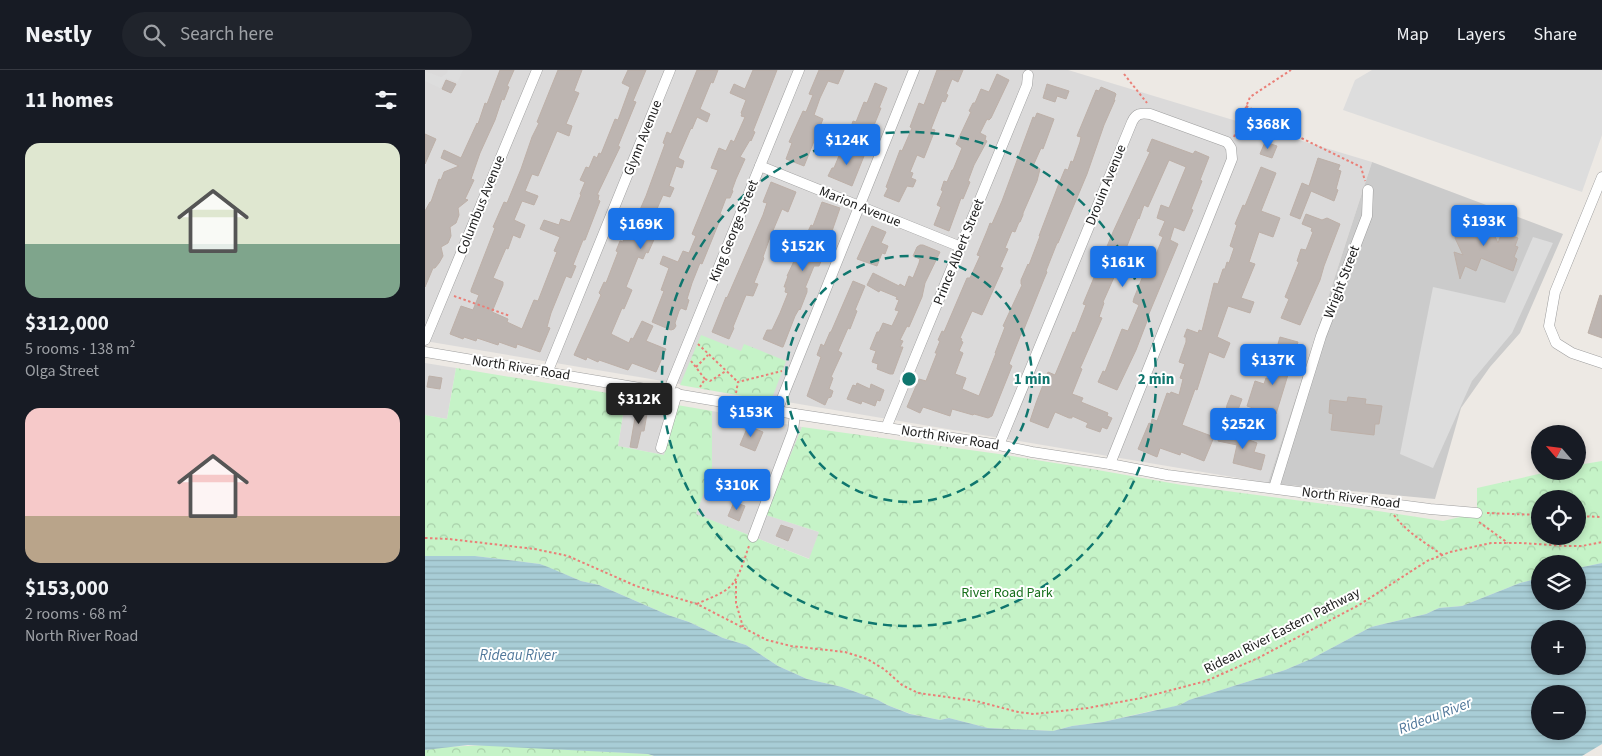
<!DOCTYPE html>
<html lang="en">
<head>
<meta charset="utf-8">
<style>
  :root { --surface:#171b24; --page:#20242c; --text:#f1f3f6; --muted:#9ea1a6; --line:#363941; --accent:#1a73e8 }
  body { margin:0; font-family:"Source Sans 3",sans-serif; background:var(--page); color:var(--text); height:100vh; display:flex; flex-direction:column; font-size:19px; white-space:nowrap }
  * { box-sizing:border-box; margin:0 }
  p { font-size:16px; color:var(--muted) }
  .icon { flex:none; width:28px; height:28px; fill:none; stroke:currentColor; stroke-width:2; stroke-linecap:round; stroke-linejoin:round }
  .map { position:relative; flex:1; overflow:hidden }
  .details { display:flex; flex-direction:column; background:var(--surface); width:425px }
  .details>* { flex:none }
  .needle { width:32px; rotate:298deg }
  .controls { position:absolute; left:1106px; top:355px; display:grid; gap:10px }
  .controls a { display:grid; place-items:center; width:55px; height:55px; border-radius:50%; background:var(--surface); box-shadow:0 2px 8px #0003; font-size:25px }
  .price { position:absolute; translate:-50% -42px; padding:0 11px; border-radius:5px; background:var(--accent); color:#fff; font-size:16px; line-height:32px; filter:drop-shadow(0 1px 2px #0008) }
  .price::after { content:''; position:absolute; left:50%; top:30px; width:15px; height:11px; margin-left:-8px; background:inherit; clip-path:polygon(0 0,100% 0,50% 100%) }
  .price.selected { background:#222; color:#fff }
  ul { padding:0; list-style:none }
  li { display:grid; align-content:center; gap:10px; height:265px; padding:0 25px }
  li span { display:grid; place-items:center; height:155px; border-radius:15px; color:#555 }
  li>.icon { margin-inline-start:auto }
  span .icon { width:90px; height:90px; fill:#fffc; stroke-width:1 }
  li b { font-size:21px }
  h2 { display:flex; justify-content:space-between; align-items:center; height:60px; padding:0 25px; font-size:21px }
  header { display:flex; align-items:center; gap:30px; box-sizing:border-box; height:70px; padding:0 25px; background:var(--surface); border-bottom:1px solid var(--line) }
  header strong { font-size:24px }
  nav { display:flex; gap:28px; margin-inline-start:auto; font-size:18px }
  .search { width:350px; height:45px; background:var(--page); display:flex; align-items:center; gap:12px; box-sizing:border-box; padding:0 18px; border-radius:28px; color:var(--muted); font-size:19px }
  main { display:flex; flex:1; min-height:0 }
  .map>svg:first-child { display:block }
</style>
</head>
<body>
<header>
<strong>Nestly</strong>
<div class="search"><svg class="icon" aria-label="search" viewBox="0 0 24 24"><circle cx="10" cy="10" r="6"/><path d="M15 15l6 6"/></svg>Search here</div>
<nav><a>Map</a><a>Layers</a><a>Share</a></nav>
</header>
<main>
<section class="details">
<h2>11 homes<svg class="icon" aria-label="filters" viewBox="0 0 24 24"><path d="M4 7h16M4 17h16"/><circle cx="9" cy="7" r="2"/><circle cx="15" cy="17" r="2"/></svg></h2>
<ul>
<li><span style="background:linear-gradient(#dfe7d0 65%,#7fa58c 0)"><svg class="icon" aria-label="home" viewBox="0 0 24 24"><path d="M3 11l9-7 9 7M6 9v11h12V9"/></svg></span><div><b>$312,000</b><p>5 rooms · 138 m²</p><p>Olga Street</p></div></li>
<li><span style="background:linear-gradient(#f6c9c9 70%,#b9a48a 0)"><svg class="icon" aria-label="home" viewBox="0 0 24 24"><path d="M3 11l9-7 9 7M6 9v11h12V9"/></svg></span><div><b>$153,000</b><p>2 rooms · 68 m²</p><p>North River Road</p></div></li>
</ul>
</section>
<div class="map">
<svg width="1177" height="686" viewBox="0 0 1177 686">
  <defs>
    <pattern id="park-crowns" width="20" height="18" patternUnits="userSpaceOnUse" patternTransform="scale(1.25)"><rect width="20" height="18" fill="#c5f3c7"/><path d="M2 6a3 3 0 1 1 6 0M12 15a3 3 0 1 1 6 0" fill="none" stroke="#a9d0aa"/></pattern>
    <pattern id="water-rules" width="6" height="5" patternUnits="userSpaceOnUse" patternTransform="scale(1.25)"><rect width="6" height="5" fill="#a8cdd6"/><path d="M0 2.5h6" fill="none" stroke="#90b0b7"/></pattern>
  </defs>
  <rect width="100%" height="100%" fill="#ede9e4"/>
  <!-- residential -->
  <g fill="#dbdada">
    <path d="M0,0H643L947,92L843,413L0,271Z"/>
    <path d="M0,293L31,298L22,349L0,345Z"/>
    <path d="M201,326L252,335L239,385L193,376Z"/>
    <path d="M287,341L377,357L342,445L394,462L385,489L270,444L287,402Z"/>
  </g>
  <!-- religious -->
  <path fill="#cbcbcb" d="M947,92L1138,164L1095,263L1065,297L1036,338L1010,429L843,413Z"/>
  <!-- park -->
  <g fill="url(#park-crowns)" fill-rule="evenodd">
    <path d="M276,265L316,281L319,274L361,291L346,331L255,315Z"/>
    <path d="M31,298L201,326L193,376L239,385L252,335L287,341V402L271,444L384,489L394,462L341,445L377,357L574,384L667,399L757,415L953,441L1018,451L1052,443V418L1127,401H1152L1153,395L1177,391V493L1153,498L1152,494H1115V508L1095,513L1037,536L1014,538L1001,544L946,557L886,589L860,600L764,630L755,635L744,638L726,641L678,652L647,656L628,661L563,658L524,648L515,650L486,644L462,635L453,630L417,617L382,609L353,596L321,575L298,568L264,552L243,545L174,515L156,511L115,494L50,486H0V345L22,349ZM1115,429H1152V466H1115Z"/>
    <path d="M64,675L223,684L228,686H0V680L21,677Z"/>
  </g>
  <!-- parking -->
  <g fill="#ddd">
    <path d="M23,0H38L33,12L21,8L15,18L0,11V1L16,7L22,3Z"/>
    <path d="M947,0H1177V65L1157,122L918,40L930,10Z"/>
    <path d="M1108,167L1128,173L1087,263L1047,311L1008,398L975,384L1008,217L1080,233Z"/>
  </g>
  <!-- water -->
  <path fill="url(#water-rules)" fill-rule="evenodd" d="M0,486H50L115,494L123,497L156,511L174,515L243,545L264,552L298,568L321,575L353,596L382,609L417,617L453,630L462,635L485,644L515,650L524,648L563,658L628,661L647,656L678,652L755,635L764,630L860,600L886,589L946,557L1001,544L1014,538L1037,536L1095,513L1115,508V531H1152L1153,498L1177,493V674L1157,686H229L223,684L43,675L0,680ZM1115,559H1152V596H1115ZM1115,624H1152V661H1115Z"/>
  <!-- building -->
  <g fill="#bdb5b1" stroke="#bdb0a8">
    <path d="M75,0H89L82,16L84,17L79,30L77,29L70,50L55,83L46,109L49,110L40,129L43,130L33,138L34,145L31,153L25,157L26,166L23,173L16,177L18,186L14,193L10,198H8L0,217V141L5,132H6L14,109L16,110L19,102L34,96L16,88L19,80L36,88L52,53L53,54L60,33L62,34Z"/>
    <path d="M133,0H157L149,21L154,23L141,54L147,56L144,66L132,61L113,106L107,104L100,121L113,126L109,135L97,131L89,150L100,155L95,168L88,165L83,179L81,178L68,208L78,212V215L67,242L83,249L82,252L97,259L109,230L113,231L132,182L129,181L135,167L115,159L119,150L134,155L136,149L145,152L156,125L155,124L160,112L155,110L161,97L164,98L169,86L172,88L174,83L176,84L190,49L193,50L205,17L197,13L203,0H221L208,31L211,32L193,76L195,77L172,125H174L173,130L175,131L160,170H158L148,195L151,196L146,208L141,206L126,243L122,257L125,258L115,282L92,274L91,278L74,272L73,275L52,268L51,271L39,267L38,269L25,264L36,236L48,240L54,225L46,222V220L70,158L68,157L79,132L82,133L96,99L107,67L114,53L112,52Z"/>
    <path d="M272,0H293L288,13L286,12L275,39L285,44L282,52L272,47L267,59L266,58L253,88L259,91L257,98L251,96L244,116L249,118L245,127L238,125L228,148H230L225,163L231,165L223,183L221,182L218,189L213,187L201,217L207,220L199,239L197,238L186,264L204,273L206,268L208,269L217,251L228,256L221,271L241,279L231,302L207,293L203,300L174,290L173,292L162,287L161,290L149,285L176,225L174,223L179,212L181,213L193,182L191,181L195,171L198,172L203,155H207L212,141L214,142L221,126L240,74L238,73L242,62L246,64Z"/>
    <path d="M328,0H352L328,61L330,62L326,71L325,70L315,87L320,89L311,109L307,120L308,121L305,128H301L295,144L297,145L277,194L275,193L267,213L262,229L264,230L261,240L256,238L254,241L250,253L251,256L249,259L246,260L227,252L239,221L236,220L244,198L235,194L238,186L253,192L258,181L264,183L271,166L267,164L293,100L286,98L294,78L301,81L306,70L309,72L320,47L316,46L317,44L316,43L321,30L305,23L309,14L320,19Z"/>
    <path d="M394,0H419L413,14L403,11L395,28L389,45L398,49L379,96L361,89L367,73L364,72L378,41L381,42L388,25L384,24Z"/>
    <path d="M512,0H538L533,12L527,9L521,24L523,25L520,32L517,31L506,59L510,60L499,88L492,85L485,102L488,103L486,108L491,110L488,117L482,116L474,132L459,126L463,118L461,117L475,80L477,81L487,58L485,57L494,33L499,35Z"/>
    <path d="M572,4L584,10L566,48L564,50L562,49L555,63L561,66L560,70L562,71L549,95L543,111L545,112L538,129L536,128L524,161L509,155L516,137L512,135L518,121L516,120L519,111L522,112L527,100H528L537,78L531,74L546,42L544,41L548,33H550L556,19L564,22Z"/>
    <path d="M21,10L31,14L26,23L17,19Z"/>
    <path d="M450,13L462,18L454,38H456L443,70L420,74L428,51L431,52L439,32L442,33Z"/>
    <path d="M622,14L644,21L641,29L632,26L630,32L618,28Z"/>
    <path d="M676,17L690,23L691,24L689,30H690L679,55L662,104L633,173H632L621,201L622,202L619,209L597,264H596L584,294L587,296L567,346L563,348L549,344L548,345L527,339L525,346L498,337L495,343L482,337L494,309L501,311L512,283H510L515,271L513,270L517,261L519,262L542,208H545L555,186L552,185L562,161L565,153L567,154L577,131L608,47L610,48L612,43L629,49L618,79L616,78L608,96L615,99L612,111L598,143V145L595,152H594L590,162L587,161L580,178L583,179L575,197L578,198L557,245L547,241L535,268L537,269L536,271L538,272L534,281L538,283L530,304L541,308L537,319L554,326L571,283H570L580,257L578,256L597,215L596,214V210L603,194L604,195L615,166H614L633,116L640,99L643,100L646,91L648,92L655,72L656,67L652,66L671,20L674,21Z"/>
    <path d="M0,64L11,69L0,94Z"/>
    <path d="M727,69L768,84L770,81L784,87L775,110L777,111L766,139L768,140L759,161L749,157L745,170L753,174L723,246H724L711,280L692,320L673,312L678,301L680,302L697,259L703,261L714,235L708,232L709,228L724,191L728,192L738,167L734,165L740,151L732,148L736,135L744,138L761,97L744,90L723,137L719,135L714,149L713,148L700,181L701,182L695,197L694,196L678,232L679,233L674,247L677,248L657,294L655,298L657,299L647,324L658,328L656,332L683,343L682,346L687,348L682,359L677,357L675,362L661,357L663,353L647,346V348H644L630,342L623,358L605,351L611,333L623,302L630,305L648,262L650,263L661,235L658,234L688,162L725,82L722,81Z"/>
    <path d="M840,72L852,76L847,88L835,84Z"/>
    <path d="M418,76L439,86L427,116L403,106L407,98H409Z"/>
    <path d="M893,88L915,95L913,100L916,101L911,119L913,120L909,131L886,121L875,149L865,145L877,113L884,116Z"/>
    <path d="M836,97L851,103L836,141L855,148L848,167L834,162L824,192L830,194L816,228L829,232L825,243L803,236L792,267L805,273L799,288L784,282L772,320L770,319L757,355L789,367L779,391L756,382L755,385L735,378L732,387L713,379L724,353L726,354L727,349L732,351L742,323L745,324L746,322L754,325L758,309L755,308L760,294L754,292L761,272V267H759L762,259L773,263L774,260L777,261L789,213L793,214L798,199H800L802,192L804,193L809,178L805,176L812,155L810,154L818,135L820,136Z"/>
    <path d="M346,112L371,122L363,142L357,139L344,170L338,187L339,188L329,213L333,214L328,226L321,225L308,257L309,258L304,269L287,262L301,227L302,228L338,145L342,133L338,132Z"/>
    <path d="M397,132L415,138L406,164L407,165L396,187H398L394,196H389L380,218H382V222L375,240L374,239L370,246L358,277H357L338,269L342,260H347L355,243L363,223L360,222L361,217H359L363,206H362L386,155L388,156Z"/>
    <path d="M881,144L897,150L902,148L915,154L899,196L895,210L875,255L856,248L864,229L860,227L874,192L872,191L876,179L881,180L888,162L886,161L887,158L877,154Z"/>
    <path d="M1042,148L1053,151L1066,158L1073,173L1077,162L1093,168L1090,176L1093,177L1089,187L1092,189L1088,201L1056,188L1051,201L1040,196L1035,209L1029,182L1038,185L1030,168L1035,158L1038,156Z"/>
    <path d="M447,156L461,162L456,173L463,176L460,184L457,183L452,196L432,189Z"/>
    <path d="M495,175H498L515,182L500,213L497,227L484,257L482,256L475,270L478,271L475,277H478L468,304H465L452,299L453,294L447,292L451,281L445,279L452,262H454L458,253L467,256L474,241L470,240L474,230L471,229L472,227L455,220L454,222L442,215L448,203L474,216L475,214L480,217L484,206L488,208L494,193L495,189L488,186L492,177Z"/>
    <path d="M428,211L440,216L430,240L432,241L425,259L423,258L413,281L417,283L406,307L408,308L404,319L408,321L406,327L403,328L400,335L382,326L396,287L392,285L396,274L399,276L405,262H406Z"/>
    <path d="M1175,225L1177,226V268L1163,263Z"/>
    <path d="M855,267L873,272L851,344L849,343L844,361L829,358L834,340L822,336L830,311L839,314L841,308L848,310L854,289L849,288Z"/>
    <path d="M4,306L17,308L15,319L2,317Z"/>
    <path d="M432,313L445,319L446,314L459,320L455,331L452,330L450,336L437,331L436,334L422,329L428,315L431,316Z"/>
    <path d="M806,325L817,329L808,353L799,351L802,335Z"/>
    <path d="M923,327L941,329L940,334L957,336L954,354H950L949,365L906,360L908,344L904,343L905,330L922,332Z"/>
    <path d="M212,336L223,338L219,361H216L212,378L205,377Z"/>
    <path d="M323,356L338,362L330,381L315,375Z"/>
    <path d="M796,359L832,373L829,382L840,385L836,400L808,393L812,375L793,371Z"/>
    <path d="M309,432L320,436L314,451L303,446Z"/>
    <path d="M356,455L368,459L363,471L351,466Z"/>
  </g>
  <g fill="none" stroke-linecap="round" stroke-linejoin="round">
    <defs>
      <g id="minor">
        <path d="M335,96L536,177"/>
        <path d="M1177,107L1130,222L1124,256L1131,273L1147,283L1177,293"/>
        <path d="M0,270L112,0"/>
        <path d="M0,282L370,344L574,375L607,382L685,394L742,405L1005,439L1052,443"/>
        <path d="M122,303L245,0"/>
        <path d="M243,322L374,0"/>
        <path d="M352,341L489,0"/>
        <path d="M461,358L602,15L603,5"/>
        <path d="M574,375L707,52C711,43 716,43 725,44L802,72L806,78L807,89L685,394"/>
        <path d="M236,378L252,323"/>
        <path d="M849,418L896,266L942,146L943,120"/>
        <path d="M328,467L368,361L370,344"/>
      </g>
    </defs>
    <!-- minor casing -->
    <use href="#minor" stroke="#9e9e9e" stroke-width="11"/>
    <!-- path -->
    <g stroke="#ea7f77" stroke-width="2" stroke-dasharray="2.5 2.5" stroke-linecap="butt">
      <path d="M699,4L722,33"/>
      <path d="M821,36L866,59L870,65L936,97L940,111"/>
      <path d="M809,67L825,27L866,0"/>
      <path d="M29,226L85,246"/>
      <path d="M273,274L313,312"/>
      <path d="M266,291L280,309L275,317"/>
      <path d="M271,297L283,285"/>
      <path d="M280,309L285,311L301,301"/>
      <path d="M311,323L313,312L357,301"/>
      <path d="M1062,443L1115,445"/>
      <path d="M969,445C982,463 1000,472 1017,485"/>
      <path d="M1152,446L1177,447"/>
      <path d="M1054,452L1083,473"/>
      <path d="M0,468L24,469L110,479L143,486L211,516L272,534L342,570L366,576L420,582L442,589L459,599L477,615L493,623L551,631L593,642L609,644L663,638L716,628L781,611L833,588L934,535L1002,491L1025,482L1066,473H1097L1142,476H1157L1177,472"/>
      <path d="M311,511V533L318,557"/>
      <path d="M272,534C284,528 302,523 309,512C316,502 320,487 324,476"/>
    </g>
    <!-- minor -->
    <use href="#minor" stroke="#fff" stroke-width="10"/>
  </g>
  <!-- distance rings -->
  <g fill="none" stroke="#0f766e" stroke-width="2.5" stroke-dasharray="9 6">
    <circle cx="484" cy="309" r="123"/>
    <circle cx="484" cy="309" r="247"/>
  </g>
  <g text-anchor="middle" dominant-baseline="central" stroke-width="4" stroke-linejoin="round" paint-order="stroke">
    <!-- street labels -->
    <g font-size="14" fill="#1d1d1d" stroke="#fff">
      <text transform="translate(218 68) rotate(-68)">Glynn Avenue</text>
      <text transform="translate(681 115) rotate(-68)">Drouin Avenue</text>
      <text transform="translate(56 135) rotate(-68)">Columbus Avenue</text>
      <text transform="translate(435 137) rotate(22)">Marion Avenue</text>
      <text transform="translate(309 161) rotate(-68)">King George Street</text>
      <text transform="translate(534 182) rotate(-68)">Prince Albert Street</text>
      <text transform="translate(917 212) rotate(-69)">Wright Street</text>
      <text transform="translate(96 298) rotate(9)">North River Road</text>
      <text transform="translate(525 368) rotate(9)">North River Road</text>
      <text transform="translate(926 428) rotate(7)">North River Road</text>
      <text transform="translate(857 561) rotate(-27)">Rideau River Eastern Pathway</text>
    </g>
    <!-- park labels -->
    <g font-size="14" fill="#176f1b" stroke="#fff">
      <text x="582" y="523">River Road Park</text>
    </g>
    <!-- water labels -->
    <g font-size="15" font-style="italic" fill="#51789b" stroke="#fff">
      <text x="93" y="585">Rideau River</text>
      <text transform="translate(1010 646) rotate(-21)">Rideau River</text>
    </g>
  </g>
  <circle cx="484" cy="309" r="8" fill="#0f766e" stroke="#fff" stroke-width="2.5"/>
  <g font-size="15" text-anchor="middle" font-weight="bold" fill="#0f766e" stroke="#fff" stroke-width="4" stroke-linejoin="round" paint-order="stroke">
    <text x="607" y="314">1 min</text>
    <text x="731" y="314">2 min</text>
  </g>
</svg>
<div class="controls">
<a><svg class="needle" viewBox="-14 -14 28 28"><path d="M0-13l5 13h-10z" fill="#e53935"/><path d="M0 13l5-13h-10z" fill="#9ea1a6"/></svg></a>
<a><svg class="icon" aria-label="locate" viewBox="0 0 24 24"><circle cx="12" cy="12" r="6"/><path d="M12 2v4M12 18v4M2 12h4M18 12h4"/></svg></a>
<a><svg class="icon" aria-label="layers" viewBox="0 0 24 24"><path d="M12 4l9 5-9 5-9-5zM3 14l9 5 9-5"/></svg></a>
<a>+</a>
<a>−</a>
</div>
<b class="price" style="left:843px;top:80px">$368K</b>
<b class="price" style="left:422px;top:96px">$124K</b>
<b class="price" style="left:1059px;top:177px">$193K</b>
<b class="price" style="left:216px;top:180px">$169K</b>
<b class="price" style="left:378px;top:202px">$152K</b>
<b class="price" style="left:698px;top:218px">$161K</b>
<b class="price" style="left:848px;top:316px">$137K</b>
<b class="price selected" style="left:214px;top:355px">$312K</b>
<b class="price" style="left:326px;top:368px">$153K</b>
<b class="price" style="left:818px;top:380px">$252K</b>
<b class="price" style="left:312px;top:441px">$310K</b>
</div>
</main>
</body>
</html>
